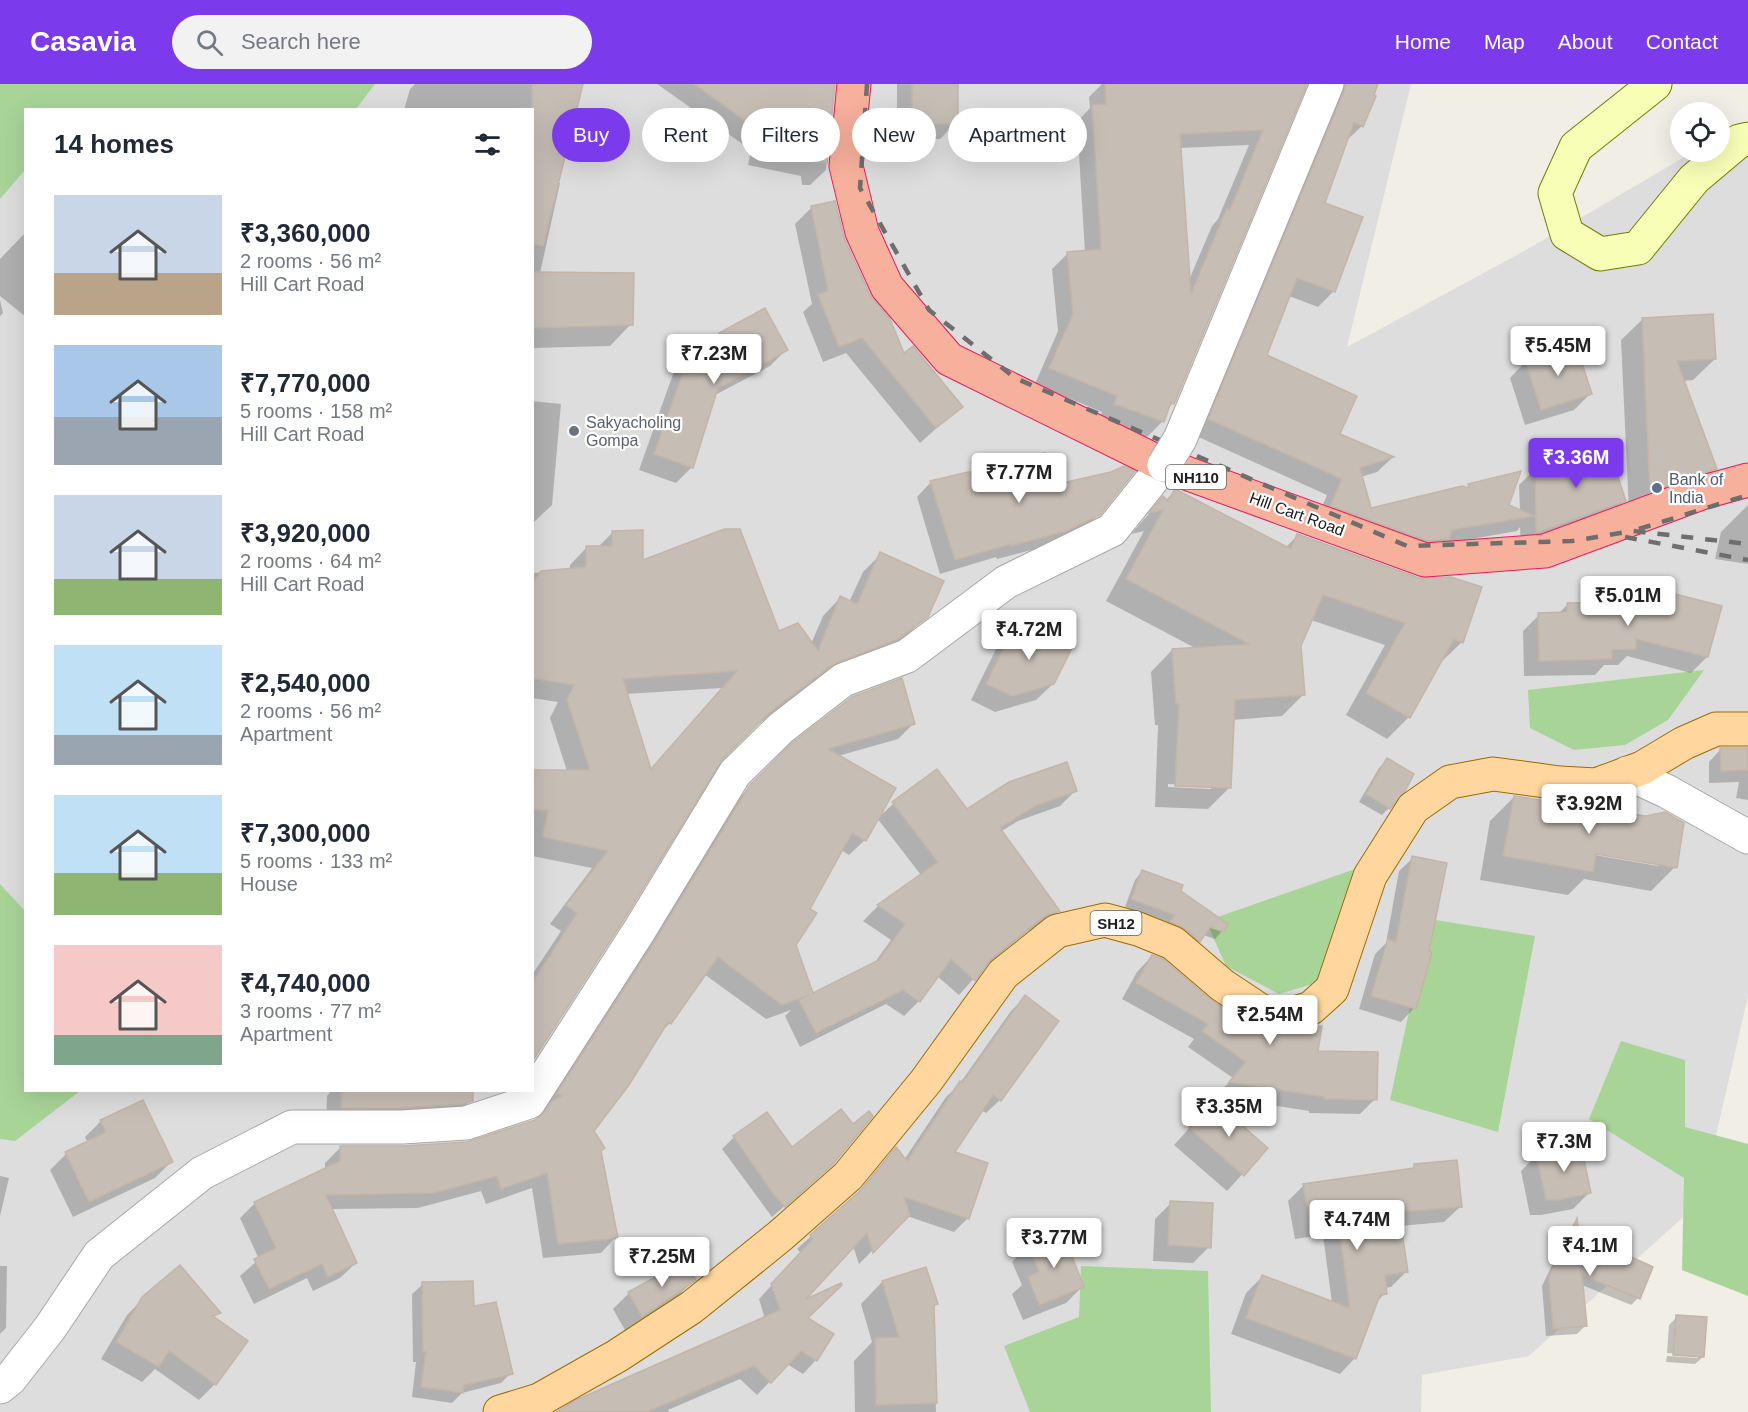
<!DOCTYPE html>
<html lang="en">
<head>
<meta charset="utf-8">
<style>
  :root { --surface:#fff; --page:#f2f2f3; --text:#1f2937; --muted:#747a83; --accent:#7c3aed }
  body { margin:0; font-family:Arial,sans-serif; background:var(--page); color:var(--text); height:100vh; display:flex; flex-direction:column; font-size:22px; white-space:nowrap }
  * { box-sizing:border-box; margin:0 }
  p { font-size:20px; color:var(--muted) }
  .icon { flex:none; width:33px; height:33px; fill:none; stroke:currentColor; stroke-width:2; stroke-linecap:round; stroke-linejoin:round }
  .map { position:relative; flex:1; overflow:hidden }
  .sheet { position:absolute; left:24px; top:24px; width:510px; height:984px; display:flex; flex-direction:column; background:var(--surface); border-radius:0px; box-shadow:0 6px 24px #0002 }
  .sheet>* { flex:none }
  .banner { position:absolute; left:552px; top:24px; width:570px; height:54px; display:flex; gap:12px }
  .buttons { position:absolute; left:1670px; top:18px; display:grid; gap:12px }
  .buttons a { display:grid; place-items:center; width:60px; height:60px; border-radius:50%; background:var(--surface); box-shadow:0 6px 24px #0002; font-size:30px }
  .price { position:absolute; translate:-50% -51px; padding:0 14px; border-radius:6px; background:#fff; color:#222; font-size:20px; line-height:39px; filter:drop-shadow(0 2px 3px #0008) }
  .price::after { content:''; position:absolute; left:50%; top:36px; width:18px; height:14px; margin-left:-9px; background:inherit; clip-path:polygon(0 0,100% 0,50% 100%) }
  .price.current { background:var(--accent); color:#fff }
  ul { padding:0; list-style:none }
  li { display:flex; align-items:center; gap:18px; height:150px; padding:0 30px }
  li span { display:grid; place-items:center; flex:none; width:168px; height:120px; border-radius:0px; color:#555 }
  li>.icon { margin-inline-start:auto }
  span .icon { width:72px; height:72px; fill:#fffc; stroke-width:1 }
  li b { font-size:26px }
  h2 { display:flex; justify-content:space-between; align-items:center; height:72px; padding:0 30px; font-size:26px }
  .pill { padding:0 21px; border-radius:27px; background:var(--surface); box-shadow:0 6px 24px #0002; font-size:21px; line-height:54px }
  .pill.current { background:var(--accent); color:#fff }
  header { display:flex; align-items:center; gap:36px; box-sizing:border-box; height:84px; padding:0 30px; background:var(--accent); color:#fff }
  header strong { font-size:28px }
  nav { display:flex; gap:33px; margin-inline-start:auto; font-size:21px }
  .search { width:420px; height:54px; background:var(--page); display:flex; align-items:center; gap:15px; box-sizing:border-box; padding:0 21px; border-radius:33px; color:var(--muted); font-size:22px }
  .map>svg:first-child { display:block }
</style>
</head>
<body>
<header>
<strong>Casavia</strong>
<div class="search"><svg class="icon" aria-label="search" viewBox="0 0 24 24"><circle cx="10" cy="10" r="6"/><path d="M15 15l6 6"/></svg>Search here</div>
<nav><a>Home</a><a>Map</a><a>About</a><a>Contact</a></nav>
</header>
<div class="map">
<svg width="1748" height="1328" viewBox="0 0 1748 1328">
  <rect width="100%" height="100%" fill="#f1eee6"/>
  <!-- residential -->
  <path fill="#dedddd" d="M316,0H1411L1347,263L1526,166L1693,68H1719L1748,49V912L1701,1117L1529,1272L1422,1291L1421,1328H0V55L25,51L26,1006H532V26L308,25Z"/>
  <!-- forest -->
  <g fill="#a8d498">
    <path d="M0,0H375L356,25L26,26L25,86L0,115Z"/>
    <path d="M1704,586L1668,636L1625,661L1574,666L1530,644L1528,606Z"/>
    <path d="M1361,783L1335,863L1316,899L1279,910L1226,882L1206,837Z"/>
    <path d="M0,800L25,827L26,1006L80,1007L15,1057L0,1055Z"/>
    <path d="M1429,835L1535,852L1498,1048L1390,1016Z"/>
    <path d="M1621,957L1685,976V1043L1748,1060V1212L1682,1186L1684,1094L1589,1035Z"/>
    <path d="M1081,1182L1208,1187L1211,1328H1030L1004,1262L1079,1233Z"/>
  </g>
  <!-- shadow -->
  <g fill="#0003" fill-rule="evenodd">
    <path d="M415,0H581L557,98L560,99L540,189L631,240L610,262L532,264V26H404L410,5Z"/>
    <path d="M657,0H834L826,86L810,101H802L801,92L748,81L751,66Z"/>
    <path d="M897,0H956V39L940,55H897Z"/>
    <path d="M1102,0H1305L1173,319L1167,325L1163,337L1147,353L1099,336L1102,328L1035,300L1058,247L1052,185L1068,169L1085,168L1077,38L1090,24L1089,13ZM1249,61L1218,135L1212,142L1189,196L1180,64Z"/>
    <path d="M1321,0H1377L1362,42L1346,57L1323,120L1334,207L1318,223L1289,212L1265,272L1338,351L1392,374L1377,388L1361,393L1370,426L1466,405L1469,402L1520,427L1519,401L1535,385L1624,417L1608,433L1521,464L1520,443L1517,447L1443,460L1432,471L1316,437L1327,411L1194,351Z"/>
    <path d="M811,124L843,156L869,212L903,272L960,323L920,359L846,269L823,278L803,228L812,220L795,140Z"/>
    <path d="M26,148V233L0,212V175Z"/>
    <path d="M0,216L3,229L0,232Z"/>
    <path d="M1643,235L1715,275L1693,296L1683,297L1715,384L1694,405L1629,428L1621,256Z"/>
    <path d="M720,250L786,266L770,282L713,312L692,383L676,399L639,386L673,290L689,274L711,280L704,267Z"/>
    <path d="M1526,277L1590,310L1574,326L1525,341L1510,294Z"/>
    <path d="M532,317L561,320L552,421L532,440Z"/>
    <path d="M931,398L1052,402L1099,430L1084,445L1051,461L997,475L996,473L940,490L917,413Z"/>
    <path d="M1175,407L1285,464L1298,451L1462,558L1440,579L1409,633L1387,655L1346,631L1385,561L1311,536L1300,562L1303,611L1282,632L1232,636L1229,704L1208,725L1155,723L1158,641H1155L1151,588L1172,566L1197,565L1106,517L1144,447L1131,450L1163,414L1166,416ZM1168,700L1211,702V705L1168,703Z"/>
    <path d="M1748,421V480L1715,475L1721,448Z"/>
    <path d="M613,448L642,478L778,549L811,560L823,532L840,514L849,518L863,488L881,470L926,532L908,550L879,573L812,598L750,647L720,676L532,975V891L561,847L550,840L592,784L532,772V687H567L550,634L558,618L532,614V489L570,486V481L587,463H598ZM722,604L650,686L626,610Z"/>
    <path d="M1653,505L1707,573L1691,589L1627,572L1618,581H1604L1595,591L1524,592L1523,547L1539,531L1558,530L1568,520L1610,519L1615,514L1645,513Z"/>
    <path d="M1018,537L1053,600L1036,616L995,628L971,616L1002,553Z"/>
    <path d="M913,640L898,655L838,672L878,734L893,720L936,687L967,727L1075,707L1060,722L1018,737L1000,748L1058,827L1042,842L1028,847L984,883L959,911L937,892L919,917L904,932L886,920L800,963L785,932L791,926L766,935L704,890L670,939L659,950L592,1047L600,1067L616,1153L601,1169L543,1174L532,1104L486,1120L481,1107L418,1124L331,1125L356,1179L340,1194L313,1207L307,1194L254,1220L240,1192L259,1175L240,1134L255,1119L325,1086V1079L341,1063H403L468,1059L535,1037L545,1026L543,1025L735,718L794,659ZM877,734L921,791L878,822L863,837L891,856L873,881L812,911L795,860L808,826L841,766L849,771L865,756Z"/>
    <path d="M1721,665H1748V716L1736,714L1739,698L1709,699V678Z"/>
    <path d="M1387,676L1389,724L1382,731L1359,718L1379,684Z"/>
    <path d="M1514,713L1675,783L1651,807L1584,795L1568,811L1480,796L1490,737ZM1589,767L1658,779V782L1589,770Z"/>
    <path d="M1413,774L1414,924L1401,938L1359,925L1375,870L1386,859L1399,787Z"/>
    <path d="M1142,788L1179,807L1222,847L1215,855L1203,851L1191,864L1164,846L1168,838L1125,823L1135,796Z"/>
    <path d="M1152,872L1209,916L1250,944L1316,968L1375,1015L1360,1030L1309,1029V1027L1216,1012L1233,994L1188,963L1194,955L1122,915L1137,888Z"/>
    <path d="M1025,913L1000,1016L986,1029L981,1026L952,1069L986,1080L967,1135L954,1148L907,1132L859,1180L853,1162L800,1219L816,1276L803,1290L787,1280L757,1311L740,1295L668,1326L669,1328H568L765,1235L759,1215L801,1169L797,1165L852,1115L896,1065L904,1076L946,1013L958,1002L1011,927Z"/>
    <path d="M332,1006H471V1016L455,1033L326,1040L327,1012Z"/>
    <path d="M1213,1018L1266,1064L1227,1107L1174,1061Z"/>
    <path d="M767,1030L792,1065L821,1090L772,1133L722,1065L734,1053Z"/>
    <path d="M101,1037L171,1078L155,1094L73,1133L50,1086L66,1070L88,1059L85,1053Z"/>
    <path d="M1537,1071L1589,1109L1573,1125L1541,1131H1530L1521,1087Z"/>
    <path d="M1414,1082L1460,1123L1444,1138L1400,1142L1407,1187L1391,1203L1385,1204V1209L1376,1219L1355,1274L1340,1290L1231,1250L1246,1209L1262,1193L1332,1219L1323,1151L1295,1155L1288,1117L1304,1101L1410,1086Z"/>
    <path d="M0,1092L9,1094L0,1132Z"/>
    <path d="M1171,1119L1209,1163L1193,1179L1153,1177L1155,1135Z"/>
    <path d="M1576,1138L1577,1150L1638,1214L1631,1221L1582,1201L1585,1242L1577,1250L1546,1252L1542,1202L1570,1144Z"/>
    <path d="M1061,1149L1082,1203L1066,1219L1023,1236L1012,1210L1022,1201L1012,1178L1028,1161Z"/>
    <path d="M0,1182H7L6,1244L0,1250Z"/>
    <path d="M925,1185L936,1220L933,1223L936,1328H855L854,1277L872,1258L861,1220L882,1198Z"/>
    <path d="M694,1196L678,1212L626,1248L613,1225L629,1209Z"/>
    <path d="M423,1200L472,1224L511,1289L501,1299L462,1309L452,1319L412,1313L416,1278H413L412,1210Z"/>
    <path d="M144,1214L219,1228L213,1234L246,1257L215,1300L199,1316L155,1285L142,1298L101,1275L127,1231Z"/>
    <path d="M1677,1233L1703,1273L1695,1280L1666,1278L1667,1272L1698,1274V1271L1667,1269L1669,1241Z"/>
  </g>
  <!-- building -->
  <g fill="#c6bdb5" stroke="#c4b5a7" stroke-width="1.5" fill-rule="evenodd">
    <path d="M532,0H583L543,162L532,160Z"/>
    <path d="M694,0H835L827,79L762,66L765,51Z"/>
    <rect x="912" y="0" width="46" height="40"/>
    <path d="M1105,0H1307L1174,320L1171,318L1164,338L1114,320L1117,312L1049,284L1073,230L1067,168L1101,165L1092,21L1106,20ZM1263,46L1230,126L1227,124L1191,210L1180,50Z"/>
    <path d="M1345,0H1378L1374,11L1376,12L1363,43L1354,38L1325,119L1363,133L1335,208L1297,194L1267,271L1357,312L1340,350L1394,373L1360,384L1371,424L1462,402L1469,404L1468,400L1521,387L1509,421L1534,432L1452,446L1449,455L1428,457L1330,422L1342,395L1208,335L1344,7Z"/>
    <path d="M835,117L845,156L870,211L890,235L904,269L913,262L963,323L936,344L862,254L839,263L818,211L828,207L811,122Z"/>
    <path d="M532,188L634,189L633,241L532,244Z"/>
    <path d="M765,224L788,266L718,304L693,384L654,370L689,272L739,286L719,249Z"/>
    <path d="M1713,230L1716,275L1677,277L1717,385L1650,408L1642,234Z"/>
    <path d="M1576,261L1592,310L1541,326L1525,276Z"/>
    <path d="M1609,365L1626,417L1536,449L1535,384Z"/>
    <path d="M1045,369L1053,401L1111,388L1124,382L1135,387L1100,431L1066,447L1011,462V460L955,476L930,397L968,388H977Z"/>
    <path d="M1175,405L1291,465L1297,450L1419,494L1451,493L1482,503L1463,559L1454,555L1410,634L1366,609L1405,539L1323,511L1301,562L1305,611L1235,616L1231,704L1175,702L1179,620H1176L1172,565L1249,560L1126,495L1163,426L1149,429L1163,412L1168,417Z"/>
    <path d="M724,445H740L779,547L798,539L818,567L840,512L857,520L880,468L944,497L928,533L898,555L832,581L769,629L722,676L623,837L532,978V899L577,829L566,821L608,767L543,753L548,726H532V686H590L567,616L574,601L532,594V500L541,487L586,483V462H612V447L643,446V476ZM737,587L651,685L623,595Z"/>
    <path d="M1652,504L1722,522L1708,573L1636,555V565L1612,566V575L1539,577L1538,529L1567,528V519L1615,518L1614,512L1650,511Z"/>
    <path d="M1018,535L1073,562L1054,600L1012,612L986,600Z"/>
    <path d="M902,594L915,640L828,665L896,704L866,757L852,749L810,825L817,829L796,861L813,909L879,876L905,840L877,821L938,778L892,718L937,685L967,725L1009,698L1067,678L1077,707L1035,722L1000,744L1060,827L1045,832L991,875L975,897L951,875L920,918L903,906L816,949L799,916L809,911L782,921L718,873L671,940L668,938L629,1001L594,1047L605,1064L601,1067L618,1154L558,1160L547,1089L501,1105L497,1092L434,1109L326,1111L357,1179L328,1193L322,1180L269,1205L254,1175L276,1164L254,1118L340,1077V1062H403L467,1058L535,1036L544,1029L551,1018L562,1012L557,1009L655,857L750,701L793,658L852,613Z"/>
    <path d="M1720,664H1748V686L1721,687Z"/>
    <path d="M1387,674L1414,690L1405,707L1390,725L1366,710Z"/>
    <path d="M1514,712L1646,732L1665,728L1684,739L1677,784L1596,770L1593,788L1503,772Z"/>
    <path d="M1412,772L1447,779L1429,867L1432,868L1416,925L1371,912L1388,855L1396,858Z"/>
    <path d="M1142,786L1183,801L1181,807L1228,840L1224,848L1210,843L1200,858L1185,845L1170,838L1175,831L1131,815Z"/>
    <path d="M1152,871L1163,875L1210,915L1251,943L1282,950L1322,942L1318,967L1378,968L1377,1016L1324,1015V1013L1229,998L1246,978L1202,947L1208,940L1136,899Z"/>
    <path d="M1025,911L1059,937L1001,1017L993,1011L955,1068L988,1079L969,1135L904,1113L910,1131L873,1169L867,1149L806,1215L841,1199L842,1201L808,1234L834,1250L817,1277L801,1267L771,1299L754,1282L647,1328H556L576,1316L780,1226L771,1200L813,1155L810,1151L861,1106L896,1063L907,1077L960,997L962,999Z"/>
    <path d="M342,1006H473V1017L462,1020L401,1024H341Z"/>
    <path d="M143,1016L173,1078L89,1118L65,1068L106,1048L100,1036Z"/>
    <path d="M1213,1016L1268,1064L1244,1092L1189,1044Z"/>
    <path d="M841,1025L853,1040L869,1027L873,1032L834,1079L785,1123L774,1111L733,1052L767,1028L792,1063Z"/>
    <path d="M1581,1061L1591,1109L1558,1116H1546L1536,1070Z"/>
    <path d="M1457,1076L1462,1123L1399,1128L1408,1188L1385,1191L1387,1210L1380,1211L1356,1275L1246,1234L1262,1191L1350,1224L1338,1136L1310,1140L1303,1100L1414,1084V1080Z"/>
    <path d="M1170,1117L1213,1119L1211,1164L1168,1161Z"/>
    <path d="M1577,1134L1579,1149L1653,1183L1640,1215L1582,1191L1587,1242L1553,1245L1549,1193Z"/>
    <path d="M1062,1147L1084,1203L1039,1221L1028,1193L1039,1188L1028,1160Z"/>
    <path d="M685,1177L696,1196L642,1233L628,1208Z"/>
    <path d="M180,1181L221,1229L213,1232L248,1257L216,1301L169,1267L159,1283L116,1258L142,1213Z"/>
    <path d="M926,1183L938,1220L934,1221L937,1319L876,1321L875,1254L899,1253L882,1197Z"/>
    <path d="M473,1197L474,1222L496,1218L513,1290L464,1301L463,1309L421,1303L426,1268H423L422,1198Z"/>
    <path d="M1676,1231L1707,1233L1704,1273L1673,1271Z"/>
  </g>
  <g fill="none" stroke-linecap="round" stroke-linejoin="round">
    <defs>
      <g id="minor">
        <path d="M1180,355L1327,0"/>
        <path d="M1627,689L1666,707L1748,753"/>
        <path d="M0,1303L10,1295L50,1244L99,1171L202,1089L292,1043H402L466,1039L529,1018L639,847L735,689L781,644L843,596L907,572L1006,498L1112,446L1164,381"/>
      </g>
      <path id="secondary" d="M1655,0L1576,63L1555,109L1567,150L1600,170L1638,164L1694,95L1739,57L1748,55"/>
      <path id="primary" d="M500,1328L539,1316L617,1272L692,1223L780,1152L848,1092L926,997L1003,890L1057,847L1105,836L1138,845L1173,859L1222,901L1261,927L1285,932L1311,924L1332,905L1370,792L1413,724L1450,698L1493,690L1560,699L1596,701L1642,684L1684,659L1716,645H1748"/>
      <path id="trunk" d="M854,0L846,82L862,148L887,203L949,275L1164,381L1425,476L1545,467L1704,408L1748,396"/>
    </defs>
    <!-- minor casing -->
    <use href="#minor" stroke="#a7a7a7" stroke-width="35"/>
    <!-- secondary casing -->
    <use href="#secondary" stroke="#6f7f00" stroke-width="35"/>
    <!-- primary casing -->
    <use href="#primary" stroke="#9d6b00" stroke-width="35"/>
    <!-- trunk casing -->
    <use href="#trunk" stroke="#e81a5d" stroke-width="35"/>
    <!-- minor -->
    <use href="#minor" stroke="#fff" stroke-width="33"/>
    <!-- secondary -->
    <use href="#secondary" stroke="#f9feb7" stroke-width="33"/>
    <!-- primary -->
    <use href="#primary" stroke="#ffd79e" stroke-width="33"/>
    <!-- trunk -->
    <use href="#trunk" stroke="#f6b09c" stroke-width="33"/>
    <!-- rail -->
    <g stroke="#6e6e6e" stroke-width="4.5" stroke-dasharray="12 12" stroke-linecap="butt">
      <path d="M867,0L860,104L929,226L1015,294L1407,462L1572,457L1633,447L1748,460"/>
      <path d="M1639,445L1748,411"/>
      <path d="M1625,453L1748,476"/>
    </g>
    <defs>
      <path id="minor-bridge" d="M1164,381L1180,355"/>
    </defs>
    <!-- minor-bridge casing -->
    <use href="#minor-bridge" stroke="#a7a7a7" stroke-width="35" stroke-linecap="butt"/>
    <!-- minor-bridge -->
    <use href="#minor-bridge" stroke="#fff" stroke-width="33"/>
  </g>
  <!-- markers -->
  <circle fill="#6b7280" stroke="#fff" stroke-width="2" cx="574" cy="347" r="6"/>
  <circle fill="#5c6f8a" stroke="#fff" stroke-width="2" cx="1657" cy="404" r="6"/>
  <g text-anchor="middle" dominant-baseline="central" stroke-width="4.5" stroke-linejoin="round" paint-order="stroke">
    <!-- shield labels -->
    <g fill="#fff" stroke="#636363" stroke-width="1.5">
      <rect x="1166" y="381" width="60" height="24" rx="4.5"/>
      <rect x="1090.5" y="827" width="51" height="24" rx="4.5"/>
    </g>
    <g font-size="15" font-weight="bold" fill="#202020">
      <text x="1196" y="393">NH110</text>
      <text x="1116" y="839">SH12</text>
    </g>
    <!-- worship labels -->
    <g font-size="16" fill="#5b616d" stroke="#fff" text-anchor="start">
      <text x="586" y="338">Sakyacholing<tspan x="586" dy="18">Gompa</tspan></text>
    </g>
    <!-- service labels -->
    <g font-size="16" fill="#4e5e75" stroke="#fff" text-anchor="start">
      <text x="1669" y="395">Bank of<tspan x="1669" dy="18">India</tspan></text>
    </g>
    <!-- street labels -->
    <g font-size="16" fill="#202020" stroke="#fff">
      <text transform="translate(1297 430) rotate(20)">Hill Cart Road</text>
    </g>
  </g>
</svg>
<div class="buttons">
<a><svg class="icon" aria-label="locate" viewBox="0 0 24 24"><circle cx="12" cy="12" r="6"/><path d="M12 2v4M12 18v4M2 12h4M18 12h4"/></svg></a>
</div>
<b class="price" style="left:1558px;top:293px">₹5.45M</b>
<b class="price" style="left:714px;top:301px">₹7.23M</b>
<b class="price current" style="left:1576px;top:405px">₹3.36M</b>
<b class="price" style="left:1019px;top:420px">₹7.77M</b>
<b class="price" style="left:1628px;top:543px">₹5.01M</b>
<b class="price" style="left:1029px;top:577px">₹4.72M</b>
<b class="price" style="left:1589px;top:751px">₹3.92M</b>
<b class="price" style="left:1270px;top:962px">₹2.54M</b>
<b class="price" style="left:1229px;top:1054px">₹3.35M</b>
<b class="price" style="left:1564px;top:1089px">₹7.3M</b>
<b class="price" style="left:1357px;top:1167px">₹4.74M</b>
<b class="price" style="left:1054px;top:1185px">₹3.77M</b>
<b class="price" style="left:1590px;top:1193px">₹4.1M</b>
<b class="price" style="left:662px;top:1204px">₹7.25M</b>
<div class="banner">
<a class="pill current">Buy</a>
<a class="pill">Rent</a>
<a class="pill">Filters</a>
<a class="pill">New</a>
<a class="pill">Apartment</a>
</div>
<section class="sheet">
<h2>14 homes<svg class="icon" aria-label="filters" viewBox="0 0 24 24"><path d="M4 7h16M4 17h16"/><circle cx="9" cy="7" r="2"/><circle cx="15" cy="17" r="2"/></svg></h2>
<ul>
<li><span style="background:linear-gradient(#c9d6e8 65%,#b9a48a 0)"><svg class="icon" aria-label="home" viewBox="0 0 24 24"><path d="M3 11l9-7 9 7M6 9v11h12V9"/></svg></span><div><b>₹3,360,000</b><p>2 rooms · 56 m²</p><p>Hill Cart Road</p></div></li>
<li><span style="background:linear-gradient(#a9c7e8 60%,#9aa5b1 0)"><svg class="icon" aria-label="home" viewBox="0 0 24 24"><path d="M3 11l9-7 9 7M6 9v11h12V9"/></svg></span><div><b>₹7,770,000</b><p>5 rooms · 158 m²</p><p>Hill Cart Road</p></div></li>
<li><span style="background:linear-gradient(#c9d6e8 70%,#8fb573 0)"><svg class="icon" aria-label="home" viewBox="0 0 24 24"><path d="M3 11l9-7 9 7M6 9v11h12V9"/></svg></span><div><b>₹3,920,000</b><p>2 rooms · 64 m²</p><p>Hill Cart Road</p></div></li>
<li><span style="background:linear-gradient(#bfe0f5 75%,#9aa5b1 0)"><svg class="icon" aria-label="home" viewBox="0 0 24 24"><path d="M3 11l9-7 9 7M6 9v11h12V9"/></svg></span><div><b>₹2,540,000</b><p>2 rooms · 56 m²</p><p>Apartment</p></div></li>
<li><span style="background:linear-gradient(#bfe0f5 65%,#8fb573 0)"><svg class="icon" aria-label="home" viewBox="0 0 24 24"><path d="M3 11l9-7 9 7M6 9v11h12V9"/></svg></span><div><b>₹7,300,000</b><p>5 rooms · 133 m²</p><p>House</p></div></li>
<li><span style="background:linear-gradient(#f6c9c9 75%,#7fa58c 0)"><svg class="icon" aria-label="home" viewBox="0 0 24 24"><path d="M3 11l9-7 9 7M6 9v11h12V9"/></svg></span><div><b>₹4,740,000</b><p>3 rooms · 77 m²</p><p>Apartment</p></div></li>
</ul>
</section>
</div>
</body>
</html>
